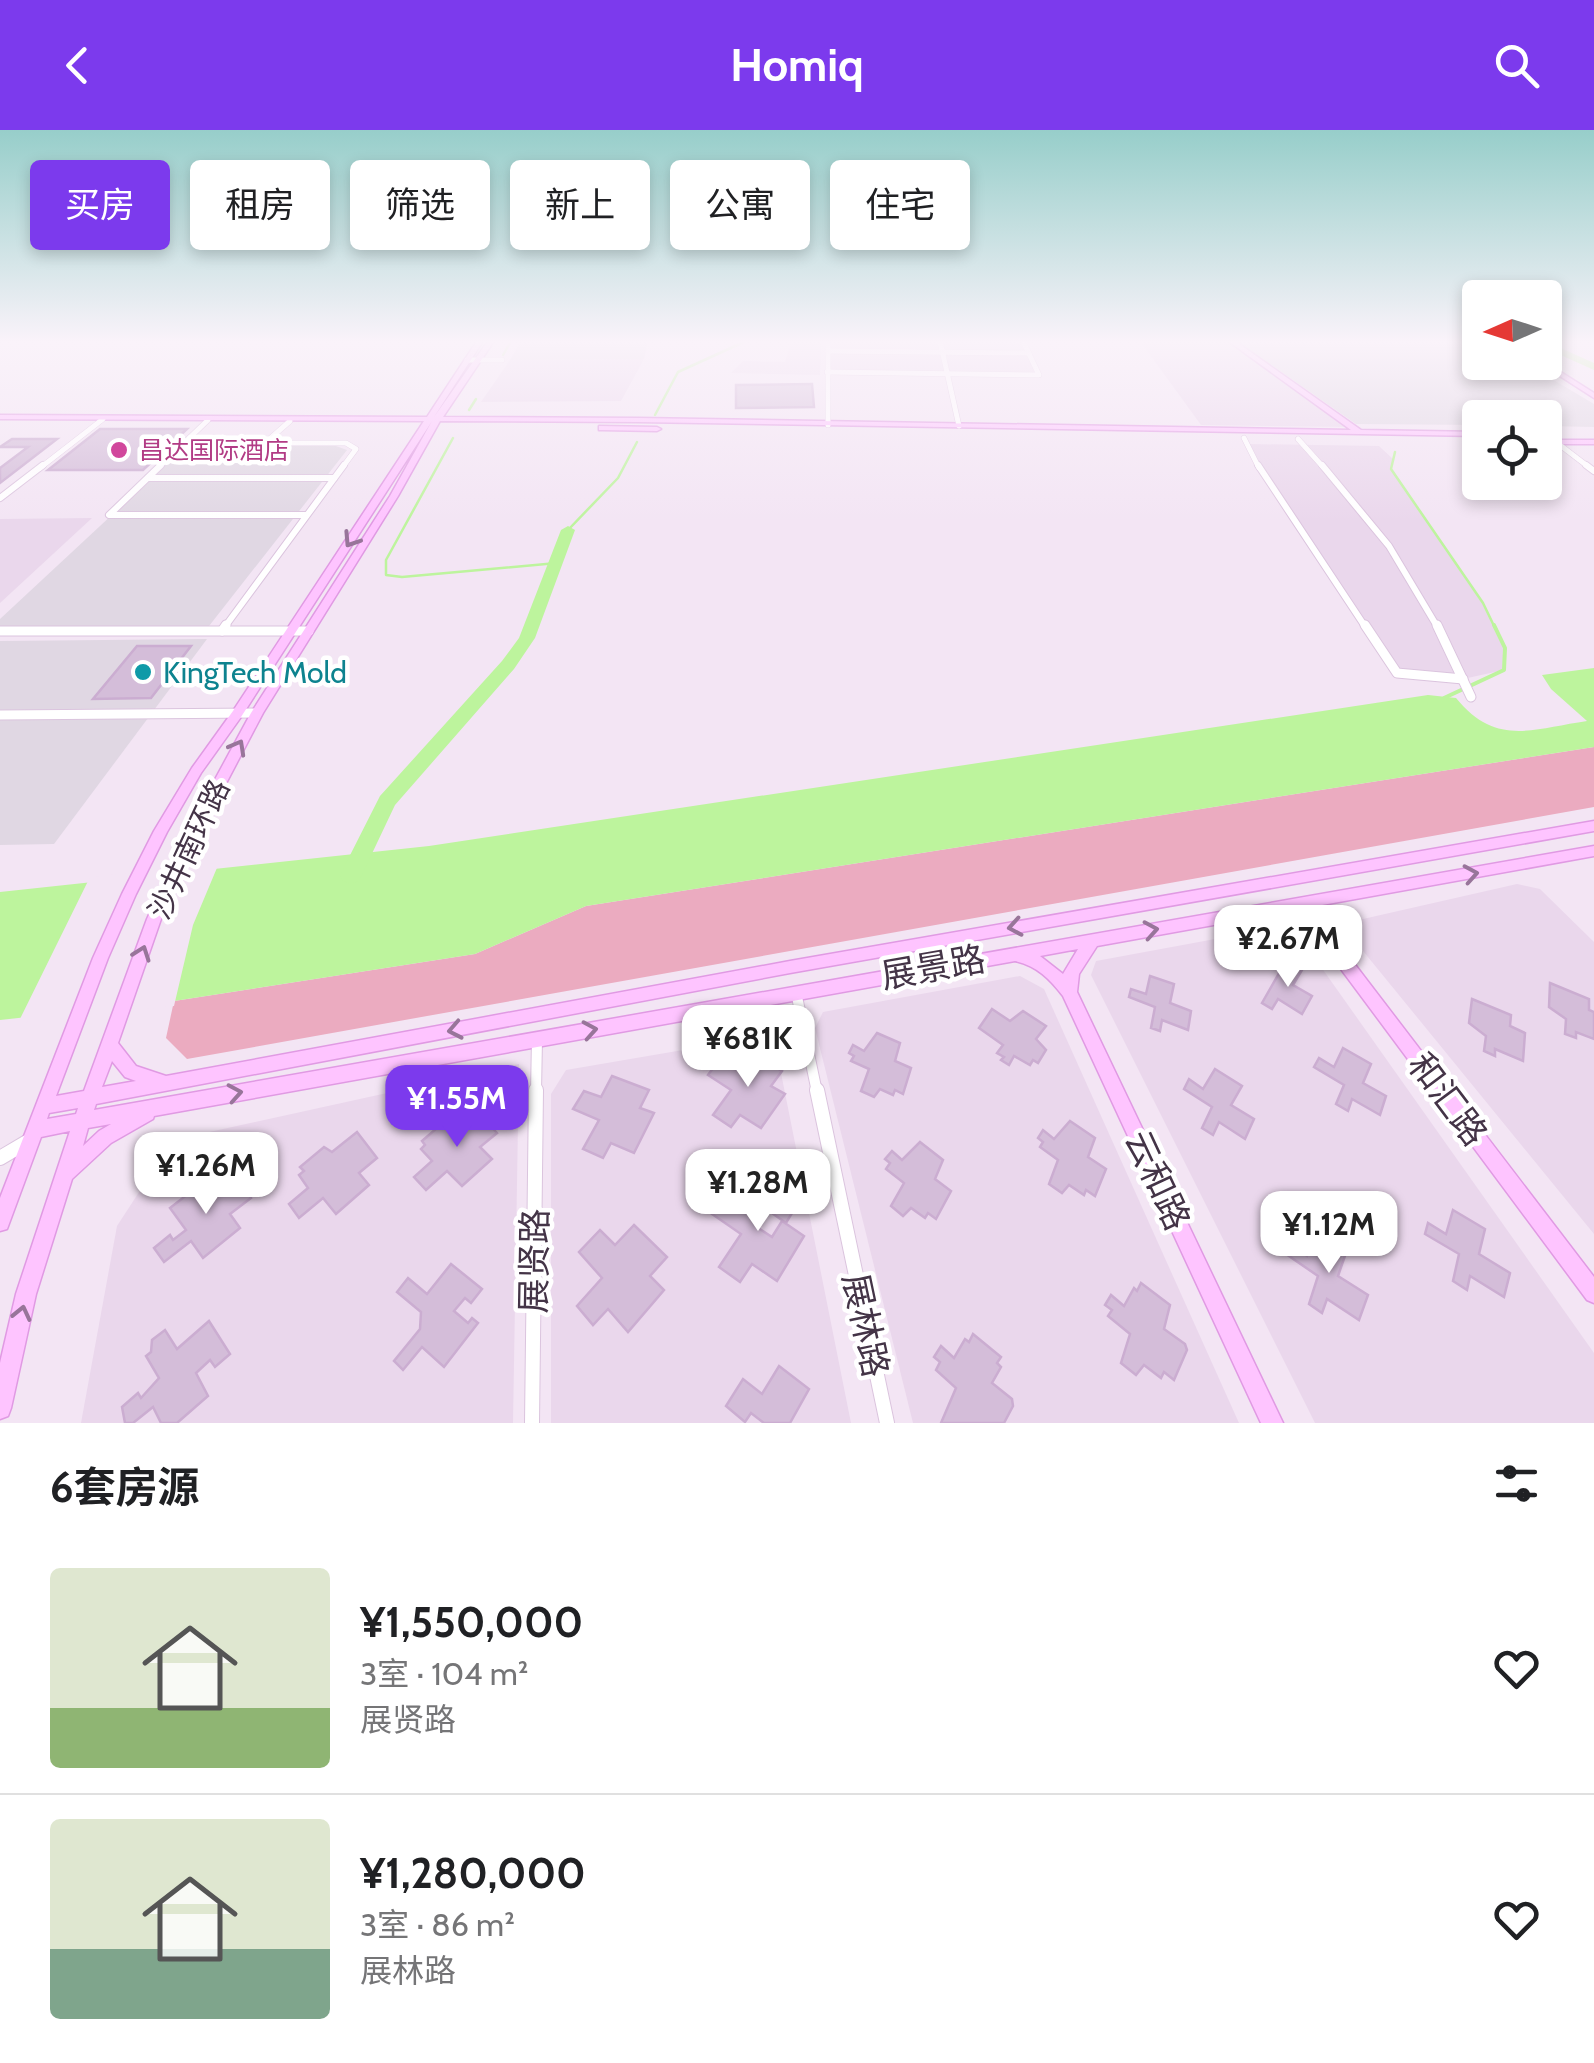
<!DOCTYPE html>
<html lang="zh">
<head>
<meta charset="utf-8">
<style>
  :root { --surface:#fff; --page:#f6f6f6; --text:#202124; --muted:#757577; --line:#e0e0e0; --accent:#7c3aed }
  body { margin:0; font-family:Cabin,"Noto Sans SC",sans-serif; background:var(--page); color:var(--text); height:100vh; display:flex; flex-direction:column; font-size:38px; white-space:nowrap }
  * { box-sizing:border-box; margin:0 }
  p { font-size:32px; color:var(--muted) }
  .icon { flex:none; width:55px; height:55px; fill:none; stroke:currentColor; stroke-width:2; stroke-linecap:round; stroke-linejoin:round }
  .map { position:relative; height:1293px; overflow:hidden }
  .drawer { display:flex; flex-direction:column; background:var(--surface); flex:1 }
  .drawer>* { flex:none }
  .banner { position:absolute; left:30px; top:30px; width:1000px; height:90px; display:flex; gap:20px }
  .needle { width:65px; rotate:267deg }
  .fabs { position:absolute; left:1462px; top:150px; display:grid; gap:20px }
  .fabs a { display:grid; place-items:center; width:100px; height:100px; border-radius:10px; background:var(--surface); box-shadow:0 5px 15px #0003; font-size:50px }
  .price { position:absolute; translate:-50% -85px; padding:0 22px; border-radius:20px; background:#fff; color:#222; font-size:32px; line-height:65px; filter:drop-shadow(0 2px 5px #0008) }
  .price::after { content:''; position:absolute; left:50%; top:60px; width:30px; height:22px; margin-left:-15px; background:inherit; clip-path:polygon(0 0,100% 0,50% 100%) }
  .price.current { background:var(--accent); color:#fff }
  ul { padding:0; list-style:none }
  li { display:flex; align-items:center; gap:30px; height:250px; padding:0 50px }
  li+li { border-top:2px solid var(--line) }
  li span { display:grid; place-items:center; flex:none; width:280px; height:200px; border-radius:10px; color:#555 }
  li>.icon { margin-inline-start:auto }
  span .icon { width:120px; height:120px; fill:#fffc; stroke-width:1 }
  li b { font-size:42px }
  h2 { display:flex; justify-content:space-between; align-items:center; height:120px; padding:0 50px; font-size:42px }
  .pill { padding:0 35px; border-radius:10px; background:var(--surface); box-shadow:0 5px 15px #0003; font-size:35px; line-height:90px }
  .pill.current { background:var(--accent); color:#fff }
  header { display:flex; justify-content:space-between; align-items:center; height:130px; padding:0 50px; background:var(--accent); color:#fff; font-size:45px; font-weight:800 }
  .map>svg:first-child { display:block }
</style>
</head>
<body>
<header><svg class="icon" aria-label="back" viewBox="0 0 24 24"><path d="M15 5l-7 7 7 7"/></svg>Homiq<svg class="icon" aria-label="search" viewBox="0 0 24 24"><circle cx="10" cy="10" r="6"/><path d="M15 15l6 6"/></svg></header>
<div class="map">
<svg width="1594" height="1293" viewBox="0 0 1594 1293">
  <rect width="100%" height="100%" fill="#f3e5f4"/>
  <!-- residential -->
  <g fill="#ead7ec">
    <path d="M821,211L820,245L731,243L743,231L785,232L791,212Z"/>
    <path d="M828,211H1023L1039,245L827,242Z"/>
    <path d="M1140,211H1231L1352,297L1201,295Z"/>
    <path d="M644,229L621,271L481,272L510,230Z"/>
    <path d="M1247,314L1379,316L1393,329L1391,339L1483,473L1505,518L1504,540L1463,549L1397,543L1260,340Z"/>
    <path d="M92,388L0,473V389Z"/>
    <path d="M1517,754L1540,759L1594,812V1104L1341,794Z"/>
    <path d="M1275,798L1302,810L1594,1223V1293H1315L1091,845L1096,831Z"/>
    <path d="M1020,846L1044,859L1239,1293H913L815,898L823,882Z"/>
    <path d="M759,907L775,913L851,1293H551V964L566,940Z"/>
    <path d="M519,934L513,1293H81L117,1096L173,1010Z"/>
  </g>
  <!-- industrial -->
  <g fill="#e0d7e3">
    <path d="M521,211H648L644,229L510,230Z"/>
    <path d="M1237,211H1480V232L1525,233L1594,274V297L1545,296V288H1480V295L1356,294Z"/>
    <path d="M186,316H336L347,320L202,505L0,506V489Z"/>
    <path d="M207,509L54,714L0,715V511Z"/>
  </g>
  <!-- green -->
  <path fill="#ebabc0" d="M1594,617V677L187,929L166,908L174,871L475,824L586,776Z"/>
  <!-- water -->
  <path fill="#bdf49d" d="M1594,538V617L586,776L475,824L174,871L0,890V762L429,716L1428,565L1456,568C1496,617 1532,599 1587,591L1551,559L1542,545Z"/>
  <!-- pier -->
  <path fill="#f3e5f4" d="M219,733L193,795L174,876L18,893L90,747Z"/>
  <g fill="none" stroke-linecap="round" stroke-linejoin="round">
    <!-- stream-far1 -->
    <g stroke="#bdf49d" stroke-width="2.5">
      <path d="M503,225L511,211"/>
      <path d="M469,280L476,269"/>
      <path d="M655,285L678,242L746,211"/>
      <path d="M453,308L386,430V445L402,447L557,433"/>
      <path d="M1395,322L1391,339L1483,473L1495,498"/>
      <path d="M568,400L618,348L637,312"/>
    </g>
    <!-- stream -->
    <path stroke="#bdf49d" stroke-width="4" d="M1444,568L1504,540L1505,518L1494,495"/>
    <!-- river -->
    <g fill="#bdf49d" fill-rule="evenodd">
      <path d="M1545,211L1594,233V240L1545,218Z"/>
      <path d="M568,396L575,400L535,508L514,539L395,675L359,751L351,754L343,751L340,745L380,666L502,531L519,508L561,400Z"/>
    </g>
  </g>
  <!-- building -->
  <g fill="#d4bdd9" stroke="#cbadd1" stroke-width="2.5">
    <path d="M812,254L814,277L736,278V255Z"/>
    <path d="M100,299H187L143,340H48Z"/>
    <path d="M12,309H57L0,353V338L28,317H0Z"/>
    <path d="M137,516H191L151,568L93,569Z"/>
    <path d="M1286,831L1302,840L1293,855L1312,866L1302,884L1278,869L1272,879L1262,873Z"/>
    <path d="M1150,846L1174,854L1170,873L1191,881L1188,900L1162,890L1160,901L1151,898L1155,877L1129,867L1131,859L1146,864Z"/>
    <path d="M1550,853L1589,869V880L1594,882V909L1576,902V908L1565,904L1566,889L1549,877Z"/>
    <path d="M1472,869L1511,885L1510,896L1525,903L1523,931L1495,919V926L1484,921L1486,906L1469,893Z"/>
    <path d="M992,879L1010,891L1023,881L1046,896L1036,909L1046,920L1038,933L1033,930L1030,935L1014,926L1009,935L1001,930L1004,927L997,923L1003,915L979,898Z"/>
    <path d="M877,903L900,913L895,931L911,938L903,964L895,960L893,965L880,959L874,967L861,961L869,939L851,931L854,926L849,923L853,915L864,921Z"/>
    <path d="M1343,918L1371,934L1363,953L1386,966L1380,985L1352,969L1348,981L1336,974L1344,955L1314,937L1319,928L1334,937Z"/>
    <path d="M749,921L782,941L771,956L785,964L761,998L740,985L731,997L713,985L731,960L708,945L720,929L735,939Z"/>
    <path d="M1215,939L1242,956L1231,975L1254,989L1245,1009L1219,992L1213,1005L1202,998L1212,977L1184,959L1189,949L1203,959Z"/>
    <path d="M612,946L649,960L640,978L654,983L634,1023L611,1013L603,1028L583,1019L599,990L573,979L584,961L601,967Z"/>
    <path d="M474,978L497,1003L480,1017L492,1029L462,1056L447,1041L426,1060L414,1047L432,1031L421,1019L425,1015L422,1011L444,992L451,997Z"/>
    <path d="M1070,991L1095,1008L1088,1027L1106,1039L1095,1066L1086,1060L1084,1065L1069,1055L1062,1063L1049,1054L1058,1030L1040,1017L1043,1012L1038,1008L1043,1000L1054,1009Z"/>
    <path d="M357,1002L377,1028L359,1043L369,1055L336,1084L323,1068L299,1088L289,1074L308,1058L299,1045L304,1041L300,1037L324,1017L332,1022Z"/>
    <path d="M920,1012L943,1030L935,1049L951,1061L936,1089L928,1083L925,1088L911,1078L903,1086L891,1076L904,1053L886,1039L890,1033L885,1029L892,1021L902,1030Z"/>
    <path d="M232,1041L251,1068L230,1084L240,1098L203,1128L191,1111L164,1132L154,1118L170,1105L173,1110L186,1100L170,1078L197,1057L204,1063Z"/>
    <path d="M758,1053L795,1078L786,1093L769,1081L758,1098L772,1107L782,1091L804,1106L777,1151L752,1134L740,1152L719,1137L741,1104L712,1084L726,1064L743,1076Z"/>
    <path d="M1453,1080L1485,1099L1479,1124L1510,1143L1504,1167L1470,1146L1467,1160L1453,1151L1459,1124L1425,1104L1428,1093L1446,1104Z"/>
    <path d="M634,1095L667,1127L650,1146L664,1160L628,1202L608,1179L593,1195L577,1176L602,1148L579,1122L600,1100L615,1115Z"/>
    <path d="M1317,1100L1347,1120L1338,1146L1368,1165L1359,1190L1327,1169L1322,1183L1309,1174L1318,1146L1286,1124L1290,1113L1307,1126Z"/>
    <path d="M451,1134L482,1159L471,1173L465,1168L454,1181L468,1193L472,1188L478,1193L444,1237L422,1217L403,1240L394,1231L420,1199L421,1182L397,1162L408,1148L427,1164Z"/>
    <path d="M1141,1153L1170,1175L1164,1199L1185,1214L1187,1220L1174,1250L1164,1242L1161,1248L1144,1235L1136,1245L1121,1233L1130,1204L1108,1186L1112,1180L1105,1175L1111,1165L1124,1176L1134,1158L1137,1161Z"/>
    <path d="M209,1191L230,1224L215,1237L210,1230L196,1243L208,1266L177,1293H161L153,1277L133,1293H125L122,1277L138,1263L141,1268L159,1248L146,1226L151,1222L152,1210L165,1200L177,1219Z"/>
    <path d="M973,1204L1001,1227L997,1233L1001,1237L992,1253L1012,1269L1013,1276L1004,1293H941L956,1258L936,1240L940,1232L934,1227L941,1216L954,1228L965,1209L969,1212Z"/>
    <path d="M779,1236L809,1259L790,1293H764L751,1283L745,1292L726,1276L743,1249L762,1264Z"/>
  </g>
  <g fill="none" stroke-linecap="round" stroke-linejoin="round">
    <defs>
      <g id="street-far4">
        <path d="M828,211V295"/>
        <path d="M940,211L959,296"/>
        <path d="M828,221L1029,223"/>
        <path d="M467,230H502"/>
        <path d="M827,242L1039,245L1023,211"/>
        <path d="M1244,308L1259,338"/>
        <path d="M1298,309L1324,338"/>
        <path d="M1556,312L1590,338"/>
        <path d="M183,313H346L356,319L342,338"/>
        <path d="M265,313L290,291"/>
        <path d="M40,338L103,289"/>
        <path d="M158,338L208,290"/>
      </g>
      <g id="street-far3">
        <path d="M161,335L109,385H306"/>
        <path d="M1258,335L1366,498"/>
        <path d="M1322,335L1389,416L1438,498"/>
        <path d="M1586,335L1594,341"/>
        <path d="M148,348H334"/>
        <path d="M0,368L43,335"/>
        <path d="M224,498L344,335"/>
      </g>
      <g id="street-far2">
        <path d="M1365,495L1397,543L1463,549"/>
        <path d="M1437,495L1471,567"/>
        <path d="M0,501H309"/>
        <path d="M222,501L226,495"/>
        <path d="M0,585L257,583"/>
      </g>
      <g id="street-far1">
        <path d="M796,862L817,962"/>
        <path d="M536,962L537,909"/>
      </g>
      <g id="street">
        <path d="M817,960L887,1293"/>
        <path d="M0,1028L27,1012"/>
        <path d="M532,1293L536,960"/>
      </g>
      <g id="secondary">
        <path d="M477,211H483L434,287L488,211H494L443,287L638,288L1351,300L1228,211H1235L1361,300L1480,302V306L638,292L440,291L398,366L263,583L200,703L161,789L118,913L136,936L166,946L790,831L1594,691V701L790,843L96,974L94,980L1594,716V726L1311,777L1594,1147V1173L1587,1170L1297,780L1097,816L1079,844L1077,862L1283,1293H1261L1063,866C1050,849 1037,836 1015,831L154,986L153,989L111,1013L72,1049L36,1164L11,1278L8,1286L0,1289V1233L16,1164L70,1001L41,1007L7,1099L0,1101V1068L93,828L122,764L154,701L192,638L233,581L424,291L0,289V285L427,287ZM432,291L390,366L251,583L186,703L147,789L84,961L56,966L108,828L136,764L167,702L201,643L241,587ZM1078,819L1063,844L1040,826ZM112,931L125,947L136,951L102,957ZM78,978L76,984L47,989L49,983ZM111,994L99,1001L83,1016L88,998Z"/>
        <path d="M1538,232H1545L1594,263V268Z"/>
        <path d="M599,296L657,297L661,299L657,301L602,300H599Z"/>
        <rect x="1545" y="310" width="49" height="4"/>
      </g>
    </defs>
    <!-- street-far4 casing -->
    <use href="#street-far4" stroke="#dbc4de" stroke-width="6"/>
    <!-- street-far3 casing -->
    <use href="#street-far3" stroke="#dbc4de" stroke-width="8"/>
    <!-- street-far2 casing -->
    <use href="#street-far2" stroke="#dbc4de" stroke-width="11"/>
    <!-- street-far1 casing -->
    <use href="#street-far1" stroke="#dbc4de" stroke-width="12"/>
    <!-- street casing -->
    <use href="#street" stroke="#dbc4de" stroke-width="16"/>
    <!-- secondary casing -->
    <use href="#secondary" stroke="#e09ae3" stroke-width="3"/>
    <!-- street-far4 -->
    <use href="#street-far4" stroke="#fff" stroke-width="5"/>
    <!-- street-far3 -->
    <use href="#street-far3" stroke="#fff" stroke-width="6"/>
    <!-- street-far2 -->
    <use href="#street-far2" stroke="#fff" stroke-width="9"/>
    <!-- street-far1 -->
    <use href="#street-far1" stroke="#fff" stroke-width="10"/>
    <!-- street -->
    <use href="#street" stroke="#fff" stroke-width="14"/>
    <!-- secondary -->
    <use href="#secondary" fill="#fec4ff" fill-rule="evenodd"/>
  </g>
  <!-- one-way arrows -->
  <defs><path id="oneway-chevron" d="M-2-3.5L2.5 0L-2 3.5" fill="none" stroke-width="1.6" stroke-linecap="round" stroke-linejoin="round" transform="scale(2.5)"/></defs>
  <g stroke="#98759a">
    <use href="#oneway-chevron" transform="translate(351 410) rotate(123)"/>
    <use href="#oneway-chevron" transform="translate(238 617) rotate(-61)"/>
    <use href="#oneway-chevron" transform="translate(1471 744) rotate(-10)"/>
    <use href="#oneway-chevron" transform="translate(1015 797) rotate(170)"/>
    <use href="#oneway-chevron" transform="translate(1151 800) rotate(-10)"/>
    <use href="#oneway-chevron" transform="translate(142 823) rotate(-70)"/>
    <use href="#oneway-chevron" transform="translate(455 900) rotate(169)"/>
    <use href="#oneway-chevron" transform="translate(590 900) rotate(-10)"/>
    <use href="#oneway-chevron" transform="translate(235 963) rotate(-10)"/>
    <use href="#oneway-chevron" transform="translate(22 1183) rotate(-77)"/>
  </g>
  <!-- sky -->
  <linearGradient id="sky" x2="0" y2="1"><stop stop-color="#97ceca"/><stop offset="0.54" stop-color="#faf3fa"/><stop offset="1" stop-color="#faf3fa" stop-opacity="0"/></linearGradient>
  <rect width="1594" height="392" fill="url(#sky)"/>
  <!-- markers -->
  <circle fill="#d1479c" stroke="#fff" stroke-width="4" cx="119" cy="320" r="10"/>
  <circle fill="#0f9aa8" stroke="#fff" stroke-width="4" cx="143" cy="542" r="10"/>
  <g text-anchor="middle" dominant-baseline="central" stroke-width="9" stroke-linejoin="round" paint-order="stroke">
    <!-- far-hotel labels -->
    <g font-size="25" fill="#b23c85" stroke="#fff" text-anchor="start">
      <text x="139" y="320">昌达国际酒店</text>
    </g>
    <!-- culture labels -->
    <g font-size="30" fill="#0d838f" stroke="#fff" text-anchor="start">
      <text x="163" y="542">KingTech Mold</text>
    </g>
    <!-- street labels -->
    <g font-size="30" fill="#443447" stroke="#fff">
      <text transform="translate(189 719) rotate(-65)">沙井南环路</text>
    </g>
    <!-- near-street labels -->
    <g font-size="35" fill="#443447" stroke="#fff">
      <text transform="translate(933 837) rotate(-10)">展景路</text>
      <text transform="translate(1448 969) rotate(53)">和汇路</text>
      <text transform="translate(1158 1050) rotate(65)">云和路</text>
      <text transform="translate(534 1131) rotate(-89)">展贤路</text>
      <text transform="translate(866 1195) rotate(78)">展林路</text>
    </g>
  </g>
</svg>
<div class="fabs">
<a><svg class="needle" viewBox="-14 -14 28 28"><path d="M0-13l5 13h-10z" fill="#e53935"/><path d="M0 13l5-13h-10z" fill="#757577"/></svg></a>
<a><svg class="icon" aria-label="locate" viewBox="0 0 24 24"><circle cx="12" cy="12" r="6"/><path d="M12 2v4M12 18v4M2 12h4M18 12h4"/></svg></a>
</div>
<b class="price" style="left:1288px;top:860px">¥2.67M</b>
<b class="price" style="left:748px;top:960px">¥681K</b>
<b class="price current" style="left:457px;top:1020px">¥1.55M</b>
<b class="price" style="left:206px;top:1087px">¥1.26M</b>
<b class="price" style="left:758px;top:1104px">¥1.28M</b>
<b class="price" style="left:1329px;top:1146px">¥1.12M</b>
<div class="banner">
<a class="pill current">买房</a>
<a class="pill">租房</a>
<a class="pill">筛选</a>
<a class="pill">新上</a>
<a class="pill">公寓</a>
<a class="pill">住宅</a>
</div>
</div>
<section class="drawer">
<h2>6套房源<svg class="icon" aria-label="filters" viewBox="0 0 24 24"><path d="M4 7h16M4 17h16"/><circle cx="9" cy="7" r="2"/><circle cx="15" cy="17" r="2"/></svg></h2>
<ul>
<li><span style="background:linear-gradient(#dfe7d0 70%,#8fb573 0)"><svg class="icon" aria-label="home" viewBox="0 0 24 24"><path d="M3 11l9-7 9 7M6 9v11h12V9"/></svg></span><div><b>¥1,550,000</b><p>3室 · 104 m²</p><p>展贤路</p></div><svg class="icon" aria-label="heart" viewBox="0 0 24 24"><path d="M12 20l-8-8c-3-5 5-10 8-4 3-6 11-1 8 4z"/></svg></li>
<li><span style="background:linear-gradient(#dfe7d0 65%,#7fa58c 0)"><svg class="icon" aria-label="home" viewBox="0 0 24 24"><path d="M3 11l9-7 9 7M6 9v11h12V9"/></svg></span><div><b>¥1,280,000</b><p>3室 · 86 m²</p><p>展林路</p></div><svg class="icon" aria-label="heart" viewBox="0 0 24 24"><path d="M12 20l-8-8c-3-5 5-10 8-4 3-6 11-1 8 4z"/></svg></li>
</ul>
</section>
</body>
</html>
